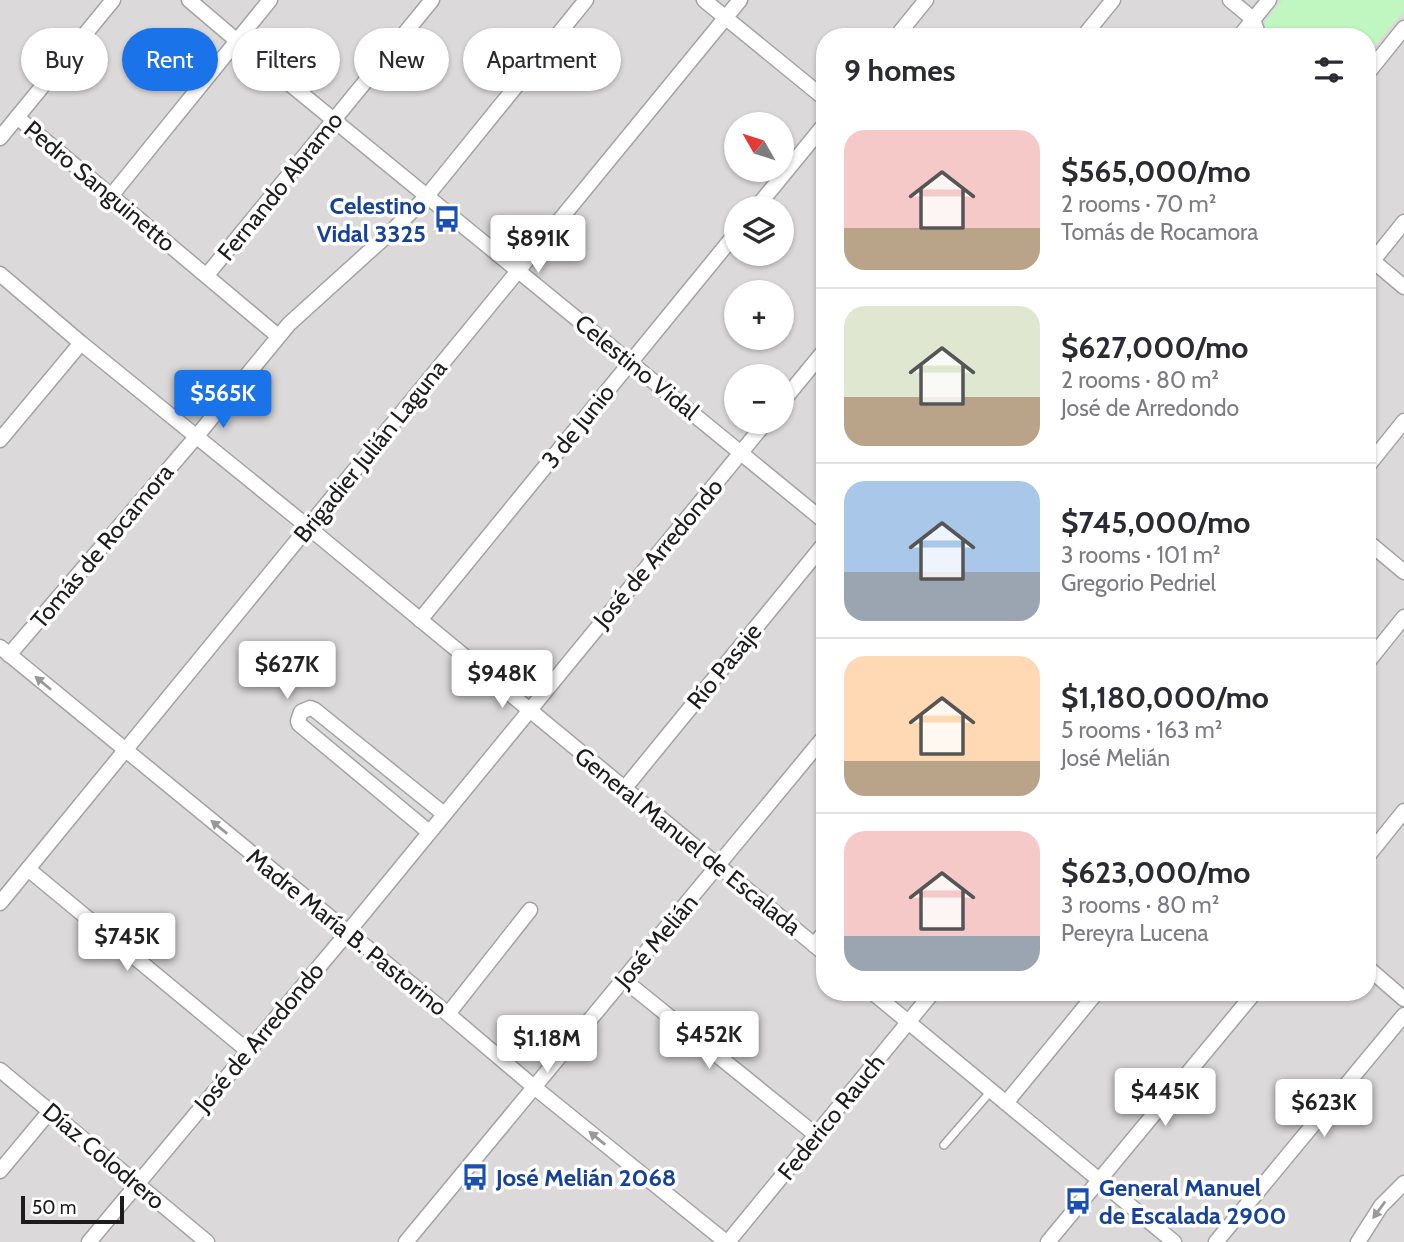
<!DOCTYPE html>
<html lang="en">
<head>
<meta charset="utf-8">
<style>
  :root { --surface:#fff; --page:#f2f2f3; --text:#2b2b33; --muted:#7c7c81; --line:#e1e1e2; --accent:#1a73e8 }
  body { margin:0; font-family:Cabin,sans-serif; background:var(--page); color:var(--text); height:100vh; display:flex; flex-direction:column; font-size:26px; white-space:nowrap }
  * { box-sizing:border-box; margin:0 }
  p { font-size:23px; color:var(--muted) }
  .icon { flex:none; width:38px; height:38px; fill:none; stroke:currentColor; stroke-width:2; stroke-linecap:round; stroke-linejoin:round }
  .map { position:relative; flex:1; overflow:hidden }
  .drawer { position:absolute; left:816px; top:28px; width:560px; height:973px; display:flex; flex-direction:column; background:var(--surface); border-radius:28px; box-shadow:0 2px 5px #0004 }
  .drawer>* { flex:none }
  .hud { position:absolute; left:21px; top:28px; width:665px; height:63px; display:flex; gap:14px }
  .needle { width:46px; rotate:309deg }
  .controls { position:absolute; left:724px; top:112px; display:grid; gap:14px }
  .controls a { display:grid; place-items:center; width:70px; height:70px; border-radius:50%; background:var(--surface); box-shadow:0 2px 5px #0004; font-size:35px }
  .scale { position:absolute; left:21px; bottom:18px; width:103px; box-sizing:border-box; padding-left:7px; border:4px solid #1c1c1c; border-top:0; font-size:19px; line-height:24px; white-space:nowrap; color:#1c1c1c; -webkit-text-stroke:5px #fff; paint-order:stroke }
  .price { position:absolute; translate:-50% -60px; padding:0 16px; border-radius:7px; background:#fff; color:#222; font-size:23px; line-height:46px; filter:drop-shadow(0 2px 4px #0008) }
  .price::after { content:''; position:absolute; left:50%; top:42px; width:21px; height:16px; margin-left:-10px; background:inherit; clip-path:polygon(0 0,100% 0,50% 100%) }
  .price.active { background:var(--accent); color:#fff }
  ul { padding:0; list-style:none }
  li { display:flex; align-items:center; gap:21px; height:175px; padding:0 28px }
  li+li { border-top:2px solid var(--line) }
  li span { display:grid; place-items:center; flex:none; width:196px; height:140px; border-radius:21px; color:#555 }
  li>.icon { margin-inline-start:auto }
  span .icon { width:84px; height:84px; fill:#fffc; stroke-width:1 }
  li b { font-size:30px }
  h2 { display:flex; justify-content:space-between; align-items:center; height:84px; padding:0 28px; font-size:30px }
  .pill { padding:0 24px; border-radius:32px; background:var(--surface); box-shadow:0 2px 5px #0004; font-size:24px; line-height:63px }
  .pill.active { background:var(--accent); color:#fff }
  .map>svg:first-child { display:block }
</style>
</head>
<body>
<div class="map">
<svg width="1404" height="1242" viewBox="0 0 1404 1242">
  <rect width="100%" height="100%" fill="#eee9e2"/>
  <!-- residential -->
  <path fill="#dbd9d9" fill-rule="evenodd" d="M0,0H1404V1242H0ZM824,37H1367V992H824ZM737,124H782V170H737ZM737,208H782V254H737ZM737,292H782V338H737ZM737,376H782V422H737Z"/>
  <!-- park -->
  <path fill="#c0f7c1" d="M1282,0H1404V11L1367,55V37H1266L1265,22Z"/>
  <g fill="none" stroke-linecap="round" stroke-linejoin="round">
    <defs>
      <path id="lane" d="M944,1145L991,1091"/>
      <g id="street">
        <path d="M189,0L236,40L824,521"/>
        <path d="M704,0L824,98"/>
        <path d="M1230,0L1253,19L1259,37"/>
        <path d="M896,37L926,0"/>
        <path d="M1083,37L1113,0"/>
        <path d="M1239,37L1269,0"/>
        <path d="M1367,74L1404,28"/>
        <path d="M17,117L278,336"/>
        <path d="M0,138L113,0"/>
        <path d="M111,196L270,0"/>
        <path d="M756,208L824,125"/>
        <path d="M1367,256L1404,287"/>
        <path d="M1367,268L1404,222"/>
        <path d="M0,274L81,343L308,527L824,953"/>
        <path d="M207,275L432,0"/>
        <path d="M782,402L824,351"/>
        <path d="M0,440L81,343"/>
        <path d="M1367,467L1404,421"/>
        <path d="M1367,541L1404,572"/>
        <path d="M420,620L737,232"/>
        <path d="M0,647L448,1014L534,1087L726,1242"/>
        <path d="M9,655L196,437L289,324L394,229L427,196L586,0"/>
        <path d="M1367,663L1404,617"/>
        <path d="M624,789L824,544"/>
        <path d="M429,832L299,724L298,721L301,712L310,708L315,710L444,814"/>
        <path d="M1367,857L1404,811"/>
        <path d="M28,869L248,1051"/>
        <path d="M0,903L740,0"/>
        <path d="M814,945L824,933"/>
        <path d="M1367,967L1404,999"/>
        <path d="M624,980L816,1135"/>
        <path d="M872,992L1174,1242"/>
        <path d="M448,1014L530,910"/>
        <path d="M0,1070L207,1242"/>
        <path d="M1006,1103L1097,992"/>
        <path d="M0,1171L50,1111"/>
        <path d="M89,1242L348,932L766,422"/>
        <path d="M406,1242L824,737"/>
        <path d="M728,1242L933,992"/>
        <path d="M1048,1242L1255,992"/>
        <path d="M1216,1242L1404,1015"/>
        <path d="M1358,1242L1381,1206L1404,1183"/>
      </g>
    </defs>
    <!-- lane casing -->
    <use href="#lane" stroke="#a3a3a3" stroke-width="10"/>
    <!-- street casing -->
    <use href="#street" stroke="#a3a3a3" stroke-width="17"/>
    <!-- lane -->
    <use href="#lane" stroke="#fff" stroke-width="7"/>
    <!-- street -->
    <use href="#street" stroke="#fff" stroke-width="14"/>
  </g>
  <!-- one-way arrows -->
  <defs><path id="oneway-solid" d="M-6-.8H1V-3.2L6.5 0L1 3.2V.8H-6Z" transform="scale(1.75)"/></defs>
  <g fill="#999">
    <use href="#oneway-solid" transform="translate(43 683) rotate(-140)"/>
    <use href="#oneway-solid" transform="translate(219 827) rotate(-141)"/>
    <use href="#oneway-solid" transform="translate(597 1138) rotate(-141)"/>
    <use href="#oneway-solid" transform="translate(1379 1210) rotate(126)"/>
  </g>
  <!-- icons -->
  <defs>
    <symbol id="bus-bare" viewBox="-9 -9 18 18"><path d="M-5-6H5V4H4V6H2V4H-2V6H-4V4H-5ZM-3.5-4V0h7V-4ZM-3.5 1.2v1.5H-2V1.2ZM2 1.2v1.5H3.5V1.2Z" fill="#1a4fb4" stroke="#fff" stroke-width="2.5" paint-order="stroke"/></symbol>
  </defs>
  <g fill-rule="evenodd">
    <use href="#bus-bare" x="428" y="200" width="38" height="38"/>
    <use href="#bus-bare" x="456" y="1158" width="38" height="38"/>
    <use href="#bus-bare" x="1059" y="1182" width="38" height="38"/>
  </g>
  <g text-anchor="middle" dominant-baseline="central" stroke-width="7" stroke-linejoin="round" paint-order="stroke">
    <!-- street labels -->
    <g font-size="24" fill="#1c1c1c" stroke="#fff">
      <text transform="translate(100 186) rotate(40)">Pedro Sanguinetto</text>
      <text transform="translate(280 186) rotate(-51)">Fernando Abramo</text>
      <text transform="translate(637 367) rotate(39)">Celestino Vidal</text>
      <text transform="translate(578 426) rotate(-51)">3 de Junio</text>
      <text transform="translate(370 451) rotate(-51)">Brigadier Julián Laguna</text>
      <text transform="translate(102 546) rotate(-50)">Tomás de Rocamora</text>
      <text transform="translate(658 553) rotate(-50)">José de Arredondo</text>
      <text transform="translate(724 666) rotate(-51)">Río Pasaje</text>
      <text transform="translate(688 841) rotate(39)">General Manuel de Escalada</text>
      <text transform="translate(347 932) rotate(39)">Madre María B. Pastorino</text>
      <text transform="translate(656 941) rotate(-50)">José Melián</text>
      <text transform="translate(259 1037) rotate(-50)">José de Arredondo</text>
      <text transform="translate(831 1117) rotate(-51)">Federico Rauch</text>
      <text transform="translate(104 1156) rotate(40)">Díaz Colodrero</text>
    </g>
    <!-- transit labels -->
    <g font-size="24" font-weight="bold" fill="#164399" stroke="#fff" text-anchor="start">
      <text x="426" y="205" text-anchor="end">Celestino<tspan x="426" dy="28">Vidal 3325</tspan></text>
      <text x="496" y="1177">José Melián 2068</text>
      <text x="1099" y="1187">General Manuel<tspan x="1099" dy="28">de Escalada 2900</tspan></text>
    </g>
  </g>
</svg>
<div class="controls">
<a><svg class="needle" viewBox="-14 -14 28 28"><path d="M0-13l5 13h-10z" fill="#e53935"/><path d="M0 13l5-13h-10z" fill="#7c7c81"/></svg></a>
<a><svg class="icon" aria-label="layers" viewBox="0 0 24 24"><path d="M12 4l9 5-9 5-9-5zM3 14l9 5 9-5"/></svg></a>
<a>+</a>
<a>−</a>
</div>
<div class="scale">50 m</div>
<b class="price" style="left:538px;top:275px">$891K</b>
<b class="price active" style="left:223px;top:430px">$565K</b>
<b class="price" style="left:287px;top:701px">$627K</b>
<b class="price" style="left:502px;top:710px">$948K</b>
<b class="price" style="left:127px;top:973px">$745K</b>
<b class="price" style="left:709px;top:1071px">$452K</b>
<b class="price" style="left:547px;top:1075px">$1.18M</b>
<b class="price" style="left:1165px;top:1128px">$445K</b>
<b class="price" style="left:1324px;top:1139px">$623K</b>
<div class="hud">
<a class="pill">Buy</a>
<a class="pill active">Rent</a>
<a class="pill">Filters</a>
<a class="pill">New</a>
<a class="pill">Apartment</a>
</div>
<section class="drawer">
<h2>9 homes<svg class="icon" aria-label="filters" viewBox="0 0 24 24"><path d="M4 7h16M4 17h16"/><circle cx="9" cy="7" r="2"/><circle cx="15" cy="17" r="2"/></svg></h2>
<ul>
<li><span style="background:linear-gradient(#f6c9c9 70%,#b9a48a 0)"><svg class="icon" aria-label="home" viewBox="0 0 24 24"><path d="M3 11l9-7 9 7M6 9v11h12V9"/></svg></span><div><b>$565,000/mo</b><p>2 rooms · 70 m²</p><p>Tomás de Rocamora</p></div></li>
<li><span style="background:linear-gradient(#dfe7d0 65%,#b9a48a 0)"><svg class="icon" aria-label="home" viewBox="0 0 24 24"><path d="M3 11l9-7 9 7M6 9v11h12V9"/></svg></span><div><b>$627,000/mo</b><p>2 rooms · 80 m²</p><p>José de Arredondo</p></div></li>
<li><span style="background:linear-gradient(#a9c7e8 65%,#9aa5b1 0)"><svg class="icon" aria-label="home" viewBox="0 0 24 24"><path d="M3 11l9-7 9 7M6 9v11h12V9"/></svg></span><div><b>$745,000/mo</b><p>3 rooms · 101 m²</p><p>Gregorio Pedriel</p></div></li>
<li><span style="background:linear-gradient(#ffd9b3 75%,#b9a48a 0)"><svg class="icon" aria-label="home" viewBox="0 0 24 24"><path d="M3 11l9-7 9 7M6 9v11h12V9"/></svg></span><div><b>$1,180,000/mo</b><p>5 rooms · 163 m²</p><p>José Melián</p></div></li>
<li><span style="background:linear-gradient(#f6c9c9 75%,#9aa5b1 0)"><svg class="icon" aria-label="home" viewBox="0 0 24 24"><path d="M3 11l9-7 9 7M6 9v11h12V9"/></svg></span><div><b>$623,000/mo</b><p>3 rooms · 80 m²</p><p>Pereyra Lucena</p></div></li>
</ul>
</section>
</div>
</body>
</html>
